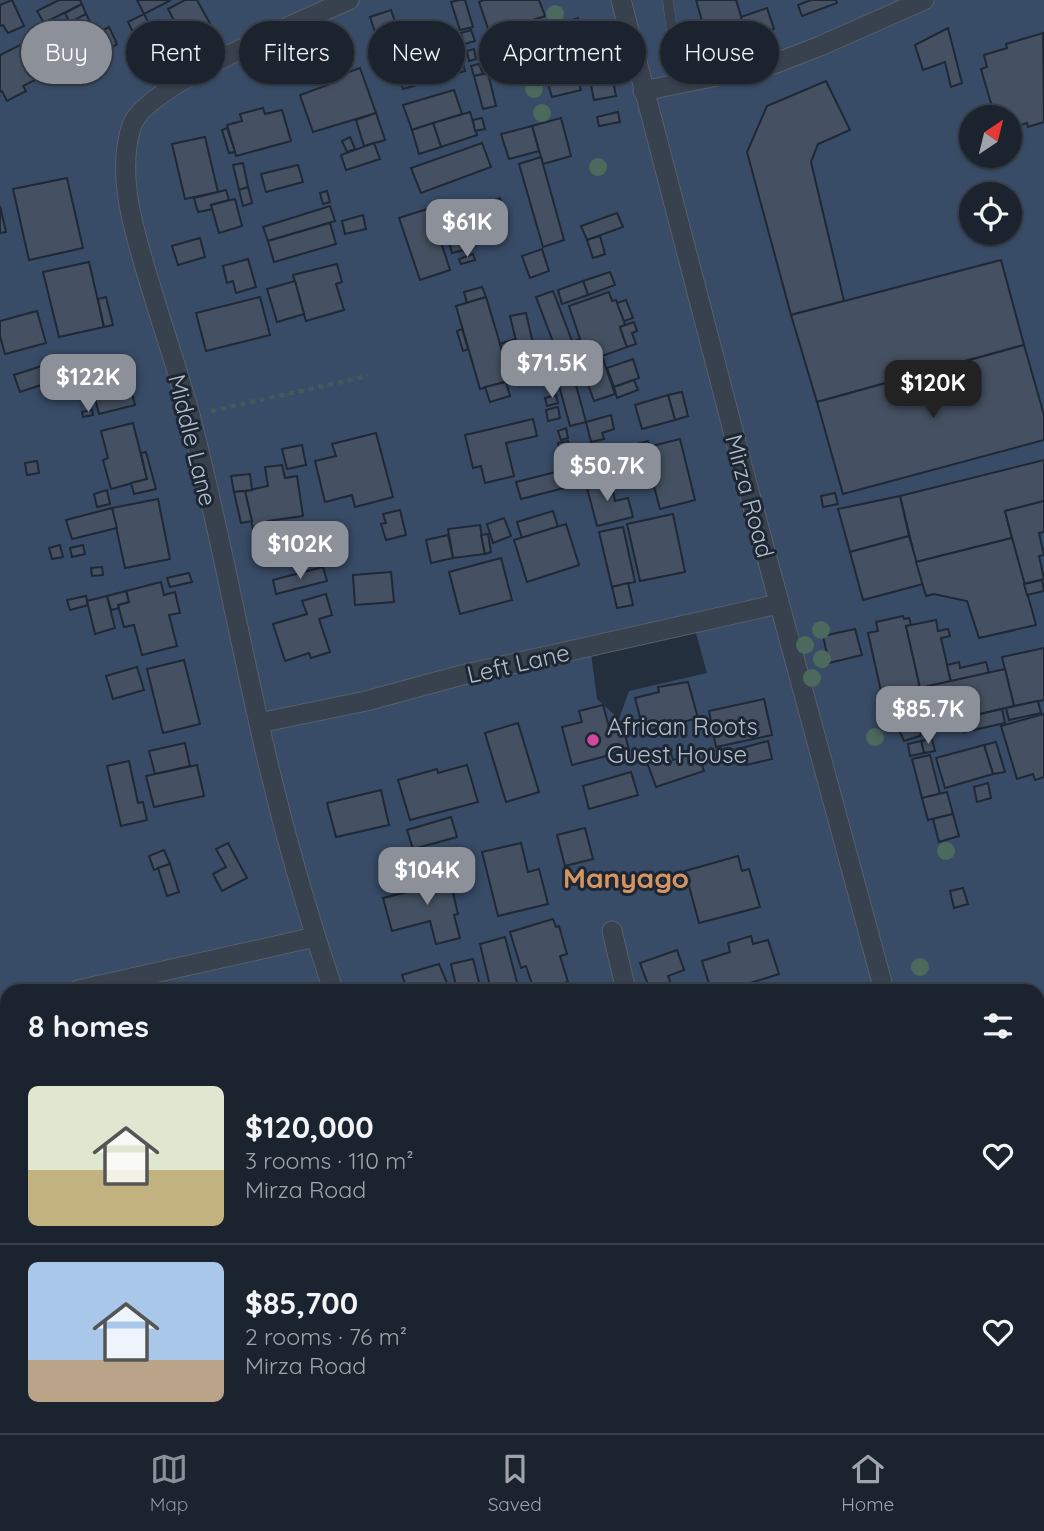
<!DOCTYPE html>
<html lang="en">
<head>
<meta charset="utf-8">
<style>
  :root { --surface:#1b232e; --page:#282f3a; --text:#f1f3f6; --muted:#a0a4aa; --line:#39404a; --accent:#8c9099 }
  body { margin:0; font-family:Quicksand,sans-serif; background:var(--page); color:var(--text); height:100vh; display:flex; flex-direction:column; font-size:26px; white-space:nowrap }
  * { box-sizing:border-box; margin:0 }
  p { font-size:23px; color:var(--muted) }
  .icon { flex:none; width:38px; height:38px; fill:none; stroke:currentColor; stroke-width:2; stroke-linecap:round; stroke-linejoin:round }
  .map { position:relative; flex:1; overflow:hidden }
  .side { position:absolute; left:0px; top:984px; width:1045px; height:450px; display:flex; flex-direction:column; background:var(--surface); border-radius:21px 21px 0 0; box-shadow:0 2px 5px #0004,0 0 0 2px var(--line) }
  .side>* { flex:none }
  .top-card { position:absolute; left:21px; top:21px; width:1003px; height:63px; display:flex; gap:14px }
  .needle { width:46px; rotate:35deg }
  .buttons { position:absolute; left:959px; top:105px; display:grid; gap:14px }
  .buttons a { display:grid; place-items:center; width:63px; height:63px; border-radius:50%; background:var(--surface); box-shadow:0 2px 5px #0004,0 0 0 2px var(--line); font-size:35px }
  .price { position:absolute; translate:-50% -60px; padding:0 16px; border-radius:14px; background:var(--accent); color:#fff; font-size:23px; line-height:46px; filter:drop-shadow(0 2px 4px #0008) }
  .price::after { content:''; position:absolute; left:50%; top:42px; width:21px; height:16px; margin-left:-10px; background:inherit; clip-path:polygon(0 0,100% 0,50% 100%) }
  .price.current { background:#222; color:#fff }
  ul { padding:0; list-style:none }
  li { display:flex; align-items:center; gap:21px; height:175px; padding:0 28px }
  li+li { border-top:2px solid var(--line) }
  li span { display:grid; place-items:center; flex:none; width:196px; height:140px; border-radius:10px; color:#555 }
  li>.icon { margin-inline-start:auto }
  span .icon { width:84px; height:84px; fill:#fffc; stroke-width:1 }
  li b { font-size:30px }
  h2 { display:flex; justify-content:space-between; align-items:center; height:84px; padding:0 28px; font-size:30px }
  .pill { padding:0 24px; border-radius:32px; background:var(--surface); box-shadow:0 2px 5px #0004,0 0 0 2px var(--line); font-size:24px; line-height:63px }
  .pill.current { background:var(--accent); color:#fff }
  .menu { display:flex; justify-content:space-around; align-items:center; height:98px; border-top:2px solid var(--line); background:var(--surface); font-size:19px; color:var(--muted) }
  .menu a { display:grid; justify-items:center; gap:4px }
  .menu .current { color:var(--accent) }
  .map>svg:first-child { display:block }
</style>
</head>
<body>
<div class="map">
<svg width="1044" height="1433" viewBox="0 0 1044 1433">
  <rect width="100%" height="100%" fill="#242f3e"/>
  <!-- water -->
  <path fill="#394c67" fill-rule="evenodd" d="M0,0H1044V1433H0ZM971,117H1010V156H971ZM971,194H1010V233H971ZM695,630L707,673L629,691L619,719L597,699L591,653ZM7,990H1038V1426H7Z"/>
  <!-- building -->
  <g fill="#455162" stroke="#1f2835" stroke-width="2">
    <path d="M12,0L24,26L8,33L3,25L0,26V5Z"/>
    <path d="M59,0H80L82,4L44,23L37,11Z"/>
    <path d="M137,0H171L144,14Z"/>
    <path d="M185,0H197L213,29L186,43L168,9Z"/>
    <path d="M459,0H465L473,27L460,30L451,2Z"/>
    <path d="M484,0H539L545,16L490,34L479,2Z"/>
    <path d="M696,0H736L745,29L716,38L713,26L704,28Z"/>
    <path d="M811,0H836L837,3L802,16L798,5Z"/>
    <path d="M82,4L86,14L70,23L65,13Z"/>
    <path d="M767,8L774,29L738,42L735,33L745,29L741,17Z"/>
    <path d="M391,10L399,33L378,41L370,17Z"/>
    <path d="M86,14L105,51L87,60L84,54L62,65L46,34Z"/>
    <path d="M144,14L162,50L146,58L128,22Z"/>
    <path d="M578,18L583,33L546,44L542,30Z"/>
    <path d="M109,27L117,44L105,51L96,34Z"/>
    <path d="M948,28L962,83L951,87L945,62L923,70L915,45Z"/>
    <path d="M471,30L475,41L464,44L461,33Z"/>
    <path d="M1043,33L1044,122L1028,127L1027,123L1010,128V117H995L981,69L987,67L984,55L1007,48L1006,44Z"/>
    <path d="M703,34L705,42L695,44L694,35Z"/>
    <path d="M455,36L465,71L403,89L393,55L411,50L409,43L429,37L431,42Z"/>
    <path d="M573,36L579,59L572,60L581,90L552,97L537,47Z"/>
    <path d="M756,36L760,50L748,53L743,40Z"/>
    <path d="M26,42L43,76L23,86L26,91L7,101L2,91L0,92V55Z"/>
    <path d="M724,42L727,58L691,65L688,48Z"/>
    <path d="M516,45L522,73L502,77L497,49Z"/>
    <path d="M606,48L609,60L593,64L590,52Z"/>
    <path d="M474,49L476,59L469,61L467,51Z"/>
    <path d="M609,60L616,96L594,100L587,65Z"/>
    <path d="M479,64L483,74L474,76L471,66Z"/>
    <path d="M360,68L376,113L313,132L300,95L328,85L326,80Z"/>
    <path d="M488,73L496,106L483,109L474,76Z"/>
    <path d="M826,81L850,130L818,144L811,162L844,301L791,315L747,152L767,106Z"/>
    <path d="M454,90L462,114L412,130L403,105Z"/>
    <path d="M263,108L265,114L282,110L291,141L236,156L227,125L242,121L240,114Z"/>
    <path d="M470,112L477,135L441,147L433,123Z"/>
    <path d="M618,112L620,122L599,126L597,117Z"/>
    <path d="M376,113L385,140L364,146L356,120Z"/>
    <path d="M482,118L485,129L475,131L473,120Z"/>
    <path d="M561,118L571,156L543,164L532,126Z"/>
    <path d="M433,123L441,147L419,154L412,130Z"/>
    <path d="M532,126L539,151L509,159L501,134Z"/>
    <path d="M227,128L235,152L229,153L222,130Z"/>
    <path d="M205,137L218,192L185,199L172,144Z"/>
    <path d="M350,137L355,149L347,152L342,141Z"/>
    <path d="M374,143L380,159L346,170L341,155Z"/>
    <path d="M482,143L491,167L421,193L411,168Z"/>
    <path d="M541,157L564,240L543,247L519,164Z"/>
    <path d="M243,163L248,187L239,190L233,165Z"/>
    <path d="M298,165L303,182L266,192L261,174Z"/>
    <path d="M67,178L83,248L29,260L13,189Z"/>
    <path d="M248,187L252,203L243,206L239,190Z"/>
    <path d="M226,190L229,200L211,205L213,209L198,212L194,198Z"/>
    <path d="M327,191L330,202L323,204L320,193Z"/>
    <path d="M500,198L507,218L492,222L486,203Z"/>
    <path d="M235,199L242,226L219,233L211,205Z"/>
    <path d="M455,201L468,249L452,253L439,205Z"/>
    <path d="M0,206L6,232L0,233Z"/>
    <path d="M330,206L335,221L268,241L263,227Z"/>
    <path d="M430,208L450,270L420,280L399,218Z"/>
    <path d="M617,213L623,227L587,240L581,226Z"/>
    <path d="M363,215L366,229L345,234L342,221Z"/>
    <path d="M330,223L336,244L274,262L268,241Z"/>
    <path d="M468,223L472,237L466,239L462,224Z"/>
    <path d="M981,233H997L999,239L984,243Z"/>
    <path d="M600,236L605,254L593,258L587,240Z"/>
    <path d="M200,238L205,257L178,265L172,246Z"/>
    <path d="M542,249L549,271L530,278L522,256Z"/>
    <path d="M473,254L475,260L461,264L459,259Z"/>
    <path d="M248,259L256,287L236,293L233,281L227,283L223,266Z"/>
    <path d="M1001,260L1024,345L817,402L791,315Z"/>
    <path d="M89,262L104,327L59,337L43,272Z"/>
    <path d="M337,264L342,282L336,284L344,310L306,321L293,275Z"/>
    <path d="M610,272L615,285L588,295L583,281Z"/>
    <path d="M295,281L304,314L277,322L267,289Z"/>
    <path d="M583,281L588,295L562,304L558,290Z"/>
    <path d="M482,287L486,297L467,303L464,292Z"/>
    <path d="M553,291L572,341L555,347L536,297Z"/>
    <path d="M609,292L612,301L616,300L624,321L625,325L620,327L627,347L602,356L615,394L594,401L573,342L580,339L569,306Z"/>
    <path d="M106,297L113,325L104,327L98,299Z"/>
    <path d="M260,297L270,335L206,351L196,313Z"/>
    <path d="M486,297L511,380L480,389L456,306Z"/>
    <path d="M626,300L633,318L624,321L617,303Z"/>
    <path d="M37,311L46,343L5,354L0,336V321Z"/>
    <path d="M526,313L536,357L521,361L510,316Z"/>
    <path d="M634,322L637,331L632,333L636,344L627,347L620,327Z"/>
    <path d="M462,329L468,349L463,351L457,331Z"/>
    <path d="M515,339L521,361L506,365L500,344Z"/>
    <path d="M1024,345L1044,415V440L843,494L817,402Z"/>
    <path d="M113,356L119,378L127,376L135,405L99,414L86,363Z"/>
    <path d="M633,359L639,378L614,387L607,368Z"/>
    <path d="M48,364L53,381L20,392L14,375Z"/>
    <path d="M573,374L586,422L570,426L557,378Z"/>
    <path d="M634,380L638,390L617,398L614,387Z"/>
    <path d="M506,382L510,396L490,402L485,387Z"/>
    <path d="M682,392L688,416L675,420L668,395Z"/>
    <path d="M556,395L558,403L547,406L545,398Z"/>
    <path d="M668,395L675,420L642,429L635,405Z"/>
    <path d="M558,407L560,418L548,421L546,410Z"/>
    <path d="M92,410L93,415L83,417L82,412Z"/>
    <path d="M611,415L614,429L602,433L604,439L591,442L586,422Z"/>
    <path d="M533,419L537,436L506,443L514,476L485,483L481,466L473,468L465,435Z"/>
    <path d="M133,423L147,479L111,489L103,460L108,458L101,431Z"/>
    <path d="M566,428L568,438L561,440L558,431Z"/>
    <path d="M376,433L393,497L355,507L352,495L325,502L315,461L336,456L332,444Z"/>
    <path d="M680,439L695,500L660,509L644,448Z"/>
    <path d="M568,441L570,448L560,450L558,443Z"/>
    <path d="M648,441L650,447L644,448L648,461L640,464L642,468L627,472L620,449Z"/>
    <path d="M613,444L617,462L581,471L576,453Z"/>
    <path d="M302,445L306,465L287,469L282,449Z"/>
    <path d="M567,451L576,485L521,499L516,482L560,471L555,454Z"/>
    <path d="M146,452L156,489L134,494L131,483L147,479L141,453Z"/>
    <path d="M1044,460V501L1005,511L1012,538L916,562L900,496Z"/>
    <path d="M37,461L39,473L27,475L25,463Z"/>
    <path d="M282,465L285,478L297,476L303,516L268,521L269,527L253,529L245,491L268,486L265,467Z"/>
    <path d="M250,474L252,490L234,492L231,476Z"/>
    <path d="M610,478L615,501L628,498L633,517L597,526L586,484Z"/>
    <path d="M107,490L110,504L97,507L94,494Z"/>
    <path d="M245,491L252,521L241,523L234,492Z"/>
    <path d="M835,493L838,504L823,507L821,496Z"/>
    <path d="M900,496L909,536L850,552L838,509Z"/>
    <path d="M158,499L170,559L125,568L112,508Z"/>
    <path d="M1044,501V532L1039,533L1044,555L1039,556L1044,579L1024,584L1005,511Z"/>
    <path d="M112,508L117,528L72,539L66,520Z"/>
    <path d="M400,510L406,535L386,540L381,524L386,523L383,514Z"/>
    <path d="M553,511L558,527L522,538L517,522Z"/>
    <path d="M673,514L685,572L640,581L627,524Z"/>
    <path d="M504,518L511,536L493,543L487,524Z"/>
    <path d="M566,524L579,565L527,582L514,540Z"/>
    <path d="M480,525L485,554L453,558L448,529Z"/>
    <path d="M623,527L635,582L612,587L599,532Z"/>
    <path d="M318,531L322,553L272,561L268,540Z"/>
    <path d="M488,534L491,552L485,554L481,535Z"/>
    <path d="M448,535L453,558L431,563L426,540Z"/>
    <path d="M909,536L923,584L863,600L850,552Z"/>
    <path d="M1012,538L1036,625L979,638L967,601L934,594L926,596L916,562Z"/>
    <path d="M60,545L63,557L52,559L49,548Z"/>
    <path d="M83,545L85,554L72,557L70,548Z"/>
    <path d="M501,558L512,600L460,614L449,572Z"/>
    <path d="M102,567L103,575L92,576L91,568Z"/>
    <path d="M323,567L327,581L276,594L273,580Z"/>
    <path d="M391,572L394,602L355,605L353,575Z"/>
    <path d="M189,573L192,582L170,587L167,578Z"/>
    <path d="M1042,580L1044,591L1027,595L1024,584Z"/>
    <path d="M161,582L164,595L175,592L180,613L169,615L177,646L142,655L134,625L124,627L118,605L129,602L126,591Z"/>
    <path d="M628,583L633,605L617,608L612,587Z"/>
    <path d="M126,591L129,602L118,605L119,608L111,610L107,596Z"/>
    <path d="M326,594L332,615L319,619L330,652L311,658L309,653L285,661L273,624L307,614L302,601Z"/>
    <path d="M86,596L88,605L70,610L67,600Z"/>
    <path d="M107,596L115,628L95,634L87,601Z"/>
    <path d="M903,616L904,619L909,618L911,625L906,626L920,686L899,691L898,688L891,690L894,698L883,700L868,633L878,631L876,622Z"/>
    <path d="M936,620L938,631L948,629L950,636L941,638L951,682L920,688L906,626Z"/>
    <path d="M855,629L862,655L829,663L823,636Z"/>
    <path d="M1044,648V700L1014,706L1002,657Z"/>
    <path d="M184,660L200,724L163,733L147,669Z"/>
    <path d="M959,662L960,668L986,662L989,673L951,682L947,665Z"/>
    <path d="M137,667L144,690L113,699L106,676Z"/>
    <path d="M1005,669L1014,706L937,724L928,686Z"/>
    <path d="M688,682L698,718L644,732L635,698L659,692L658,687Z"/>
    <path d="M913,688L916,699L902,702L899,691Z"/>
    <path d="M764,699L772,735L716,747L709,711Z"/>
    <path d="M1038,701L1041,713L1009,720L1006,708Z"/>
    <circle cx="909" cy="711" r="8"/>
    <circle cx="926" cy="708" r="4.5"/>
    <path d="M603,705L610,731L623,727L629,750L572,765L562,727L582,722L579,711Z"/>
    <path d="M1002,709L1005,723L964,732L962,725L939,730L937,724Z"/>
    <path d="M1044,714V777L1035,780L1033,774L1017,779L1001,726Z"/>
    <path d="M518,723L539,792L506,802L485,733Z"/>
    <path d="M916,724L922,729L920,736L904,741L899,730Z"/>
    <path d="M932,739L935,751L924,753L921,741Z"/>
    <path d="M768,741L772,759L746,765L742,748Z"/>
    <path d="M921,741L924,753L910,756L908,744Z"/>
    <path d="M996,742L1005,772L993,774L984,745Z"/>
    <path d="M185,743L190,766L155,774L149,751Z"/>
    <path d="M984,745L993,774L945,788L936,758Z"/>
    <path d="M697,752L704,771L656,787L647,762L671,754L673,760Z"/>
    <path d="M930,755L940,794L922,798L912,759Z"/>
    <path d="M129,761L138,803L143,802L147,820L121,826L107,766Z"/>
    <path d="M197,765L204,796L154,807L146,776Z"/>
    <path d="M467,765L478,802L410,820L398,780L437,769L438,773Z"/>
    <path d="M631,772L638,795L589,809L583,786Z"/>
    <path d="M988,783L991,798L977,802L974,787Z"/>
    <path d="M381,790L389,825L336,837L327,803Z"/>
    <path d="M947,792L953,814L928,820L922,798Z"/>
    <path d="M953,814L959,836L939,842L933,819Z"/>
    <path d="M451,817L457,837L413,849L407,830Z"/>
    <path d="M585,828L593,859L565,866L557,835Z"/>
    <path d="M228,843L247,878L222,891L213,874L226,867L216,849Z"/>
    <path d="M521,843L528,872L539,869L548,904L498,916L482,852Z"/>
    <path d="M164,850L170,864L154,870L149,856Z"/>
    <path d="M738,856L742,871L749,869L760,907L699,923L685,871Z"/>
    <path d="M170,864L179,892L167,896L158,868Z"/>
    <path d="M447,868L458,914L454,915L460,938L436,944L430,921L392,931L383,898L423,888L419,875Z"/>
    <path d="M963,888L968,904L954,908L950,891Z"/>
    <path d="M553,919L556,927L559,926L567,954L560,956L568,982L534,990L526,966L521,968L510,932Z"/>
    <path d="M751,936L753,944L768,940L779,974L744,985L746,990H711L702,961L730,952L728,943Z"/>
    <path d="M505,937L519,990H491L480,944Z"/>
    <path d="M677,950L684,970L668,976L671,984L650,990L640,963Z"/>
    <path d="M473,959L481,990H457L451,964Z"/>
    <path d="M439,964L450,990H397L396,989L406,986L402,975Z"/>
    <path d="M551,1426H596L597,1433H552Z"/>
    <path d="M896,1426H933L934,1433H897Z"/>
    <path d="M309,1428L311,1432L323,1429L324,1433H291Z"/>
  </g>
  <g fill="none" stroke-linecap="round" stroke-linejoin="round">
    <defs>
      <path id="service" d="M668,0L677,71L675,85"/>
      <g id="minor">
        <path d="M621,0L743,469L884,990"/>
        <path d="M643,91L771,65L820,46L924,0"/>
        <path d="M259,723L366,701L462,675L778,604"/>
        <path d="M612,931L626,990"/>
        <path d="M78,990L315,937"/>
        <path d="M333,990C303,901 278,811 258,719C235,618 216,515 190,415C179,375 165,334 153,294C138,244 114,177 132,125C146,86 307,18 349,0"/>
        <path d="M0,1007L7,1006"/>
        <path d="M465,1426L467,1433"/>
        <path d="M1001,1426L1002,1433"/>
      </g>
    </defs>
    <!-- service casing -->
    <use href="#service" stroke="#565f6c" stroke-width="11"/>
    <!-- minor casing -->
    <use href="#minor" stroke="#565f6c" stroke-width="21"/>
    <!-- path -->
    <path stroke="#44595c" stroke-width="4.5" stroke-dasharray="5 5" stroke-linecap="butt" d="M211,411L368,376"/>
    <!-- service -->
    <use href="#service" stroke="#38414e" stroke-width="10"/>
    <!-- minor -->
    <use href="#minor" stroke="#38414e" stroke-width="19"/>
  </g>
  <!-- trees -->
  <g fill="#4b6a5d">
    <circle cx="555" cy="14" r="9"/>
    <circle cx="522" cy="34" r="9"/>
    <circle cx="534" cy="89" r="9"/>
    <circle cx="542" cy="113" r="9"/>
    <circle cx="598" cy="167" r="9"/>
    <circle cx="821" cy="630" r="9"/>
    <circle cx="805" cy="645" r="9"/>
    <circle cx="822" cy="659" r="9"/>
    <circle cx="812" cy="678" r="9"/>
    <circle cx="875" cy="737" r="9"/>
    <circle cx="946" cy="851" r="9"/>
    <circle cx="920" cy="967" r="9"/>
  </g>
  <!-- markers -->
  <circle fill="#d1479c" stroke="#1d2633" stroke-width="2.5" cx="593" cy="740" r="7"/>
  <g text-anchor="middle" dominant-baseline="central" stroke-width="6" stroke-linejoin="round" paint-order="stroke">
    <!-- street labels -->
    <g font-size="24" fill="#b4bcc9" stroke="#1d2633">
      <text transform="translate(193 440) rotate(76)">Middle Lane</text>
      <text transform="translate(750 496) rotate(75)">Mirza Road</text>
      <text transform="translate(518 663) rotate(-13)">Left Lane</text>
    </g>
    <!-- poi labels -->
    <g font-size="24" fill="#b4bcc9" stroke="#1d2633" text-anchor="start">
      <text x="607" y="726">African Roots<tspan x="607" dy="28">Guest House</tspan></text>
    </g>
    <!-- quarter labels -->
    <g font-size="28" font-weight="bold" fill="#d59563" stroke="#1d2633">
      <text x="626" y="877">Manyago</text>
    </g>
  </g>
</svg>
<div class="buttons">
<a><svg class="needle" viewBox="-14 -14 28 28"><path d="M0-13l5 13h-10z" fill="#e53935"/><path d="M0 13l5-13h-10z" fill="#a0a4aa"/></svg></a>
<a><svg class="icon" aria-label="locate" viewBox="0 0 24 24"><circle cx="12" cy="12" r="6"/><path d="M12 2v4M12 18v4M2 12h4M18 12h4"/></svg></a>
</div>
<b class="price" style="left:467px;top:259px">$61K</b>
<b class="price" style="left:552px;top:400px">$71.5K</b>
<b class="price" style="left:88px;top:414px">$122K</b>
<b class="price current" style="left:933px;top:420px">$120K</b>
<b class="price" style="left:607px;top:503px">$50.7K</b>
<b class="price" style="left:300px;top:581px">$102K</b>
<b class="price" style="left:928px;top:746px">$85.7K</b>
<b class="price" style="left:427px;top:907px">$104K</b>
<div class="top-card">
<a class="pill current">Buy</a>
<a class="pill">Rent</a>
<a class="pill">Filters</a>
<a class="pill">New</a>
<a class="pill">Apartment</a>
<a class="pill">House</a>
</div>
<section class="side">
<h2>8 homes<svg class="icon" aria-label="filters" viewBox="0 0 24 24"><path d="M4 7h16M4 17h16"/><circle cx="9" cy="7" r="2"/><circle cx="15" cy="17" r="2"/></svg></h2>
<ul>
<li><span style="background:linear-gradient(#dfe7d0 60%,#c2b280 0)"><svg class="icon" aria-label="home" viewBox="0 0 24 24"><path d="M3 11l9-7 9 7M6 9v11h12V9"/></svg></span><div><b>$120,000</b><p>3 rooms · 110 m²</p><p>Mirza Road</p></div><svg class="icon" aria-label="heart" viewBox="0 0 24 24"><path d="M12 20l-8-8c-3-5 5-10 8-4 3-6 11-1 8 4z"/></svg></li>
<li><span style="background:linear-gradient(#a9c7e8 70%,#b9a48a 0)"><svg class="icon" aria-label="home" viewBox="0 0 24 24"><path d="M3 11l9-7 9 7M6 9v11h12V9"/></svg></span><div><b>$85,700</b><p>2 rooms · 76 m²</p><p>Mirza Road</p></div><svg class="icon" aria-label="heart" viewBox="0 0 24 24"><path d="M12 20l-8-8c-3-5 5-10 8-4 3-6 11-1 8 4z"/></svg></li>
</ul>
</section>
</div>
<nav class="menu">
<a class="current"><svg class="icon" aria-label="map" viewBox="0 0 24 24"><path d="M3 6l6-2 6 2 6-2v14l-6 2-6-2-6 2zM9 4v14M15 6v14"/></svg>Map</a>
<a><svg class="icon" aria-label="saved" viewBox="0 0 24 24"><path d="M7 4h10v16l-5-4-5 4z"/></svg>Saved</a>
<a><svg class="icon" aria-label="home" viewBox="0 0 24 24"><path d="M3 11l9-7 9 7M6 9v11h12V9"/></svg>Home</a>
</nav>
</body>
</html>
